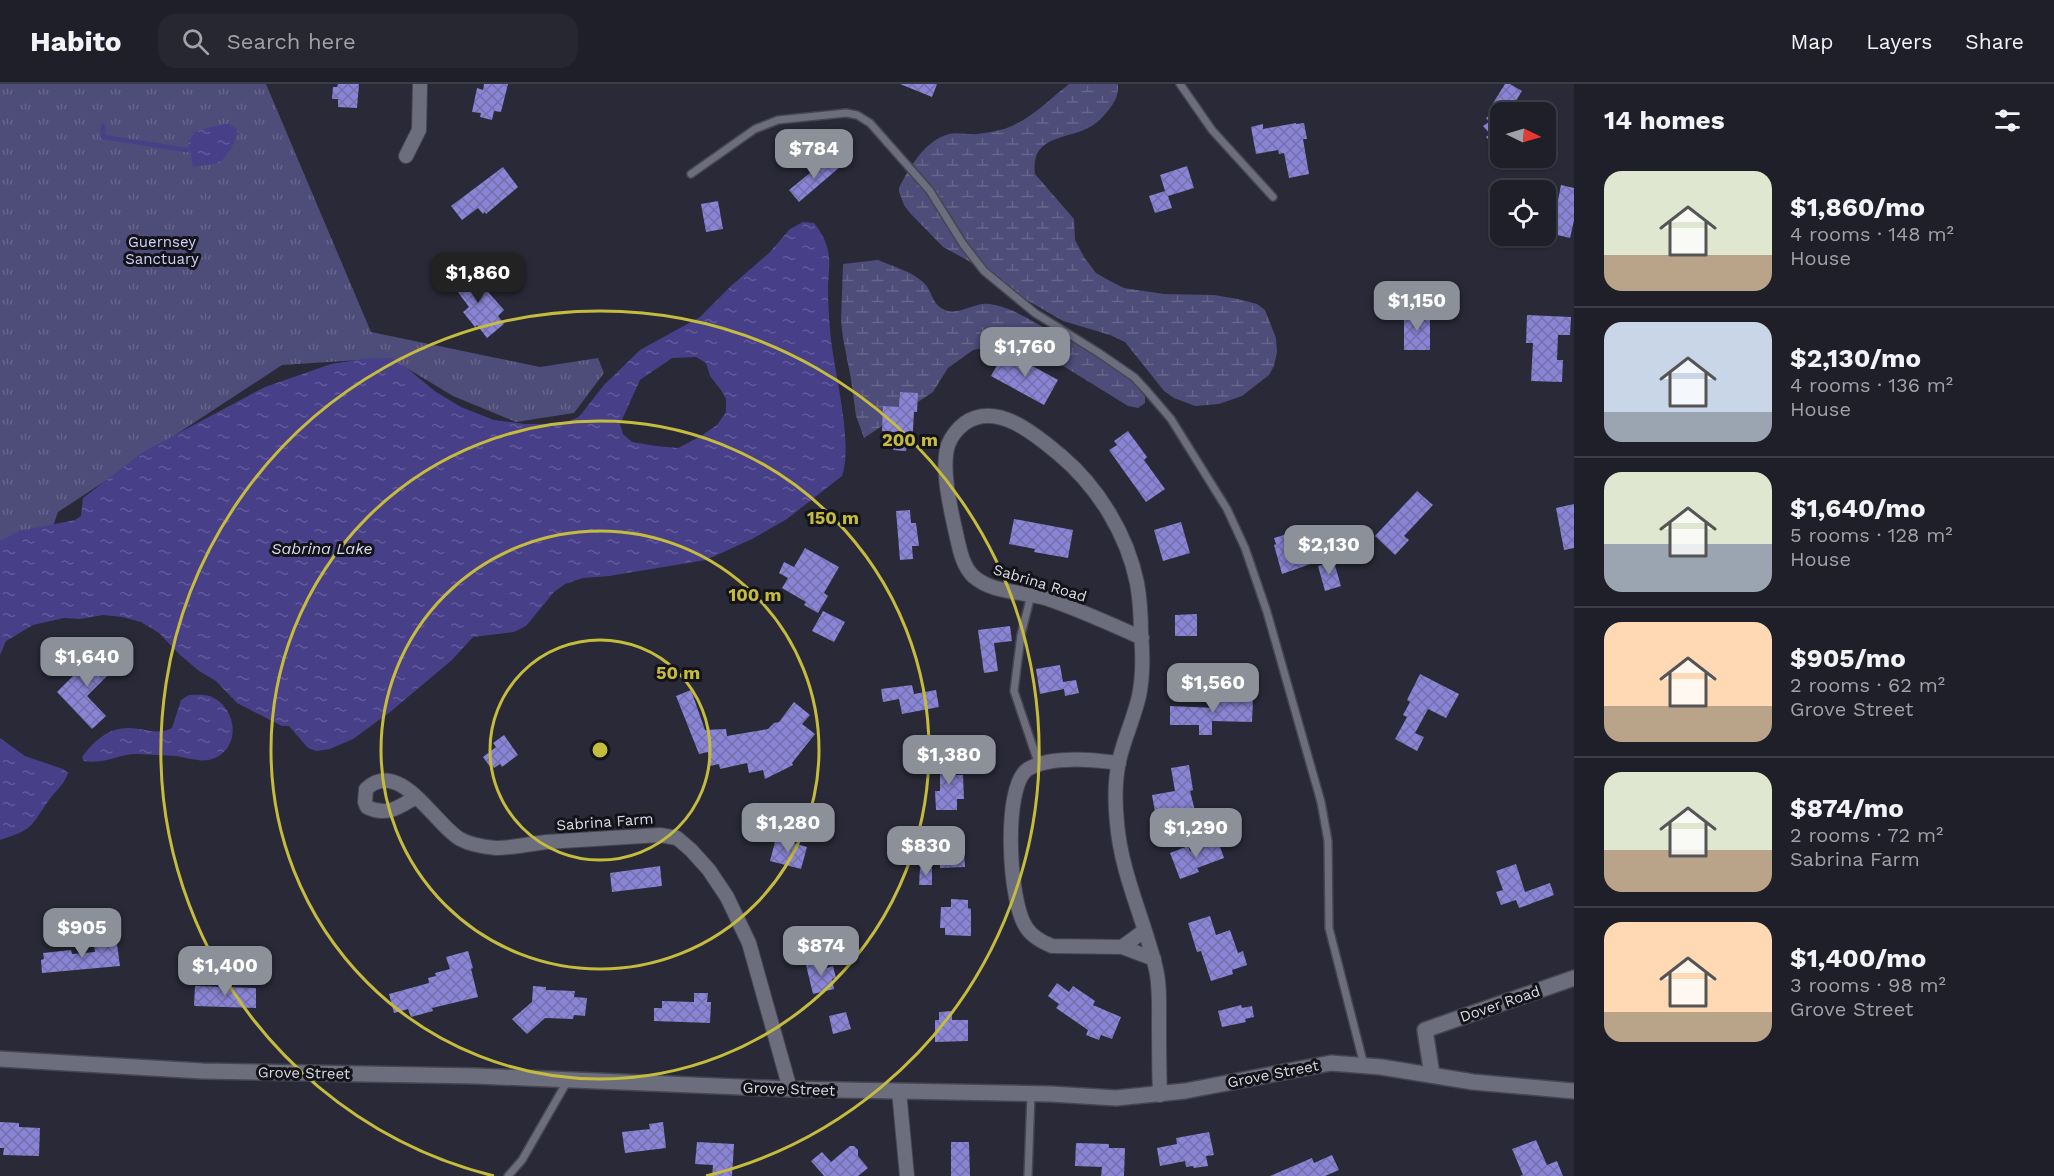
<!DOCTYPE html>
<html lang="en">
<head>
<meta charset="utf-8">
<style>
  :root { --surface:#1f1f2a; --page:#272732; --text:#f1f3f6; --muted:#a1a2a8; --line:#3c3d47; --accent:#8c9099 }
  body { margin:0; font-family:"Work Sans",sans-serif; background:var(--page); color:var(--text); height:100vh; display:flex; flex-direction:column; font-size:22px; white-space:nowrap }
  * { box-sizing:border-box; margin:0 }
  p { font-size:20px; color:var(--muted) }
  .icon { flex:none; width:33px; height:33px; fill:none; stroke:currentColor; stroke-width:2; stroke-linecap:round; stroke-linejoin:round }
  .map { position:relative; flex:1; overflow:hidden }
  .panel { display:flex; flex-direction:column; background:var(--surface); width:480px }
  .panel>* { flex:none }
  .needle { width:39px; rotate:95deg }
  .fabs { position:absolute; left:1490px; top:18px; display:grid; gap:12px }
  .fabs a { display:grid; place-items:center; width:66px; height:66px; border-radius:12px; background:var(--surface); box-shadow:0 2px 4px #0004,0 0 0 2px var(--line); font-size:30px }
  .price { position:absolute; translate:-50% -51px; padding:0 14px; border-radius:12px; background:var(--accent); color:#fff; font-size:20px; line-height:39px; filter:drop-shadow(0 2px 3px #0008) }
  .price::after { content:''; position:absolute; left:50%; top:36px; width:18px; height:14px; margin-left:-9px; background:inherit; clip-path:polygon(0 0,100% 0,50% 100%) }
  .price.selected { background:#222; color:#fff }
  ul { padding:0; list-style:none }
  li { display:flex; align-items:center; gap:18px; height:150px; padding:0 30px }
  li+li { border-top:2px solid var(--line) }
  li span { display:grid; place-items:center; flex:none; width:168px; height:120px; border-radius:18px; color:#555 }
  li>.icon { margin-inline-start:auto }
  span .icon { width:72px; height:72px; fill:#fffc; stroke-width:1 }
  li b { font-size:26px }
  h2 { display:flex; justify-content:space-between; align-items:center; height:72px; padding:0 30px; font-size:26px }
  header { display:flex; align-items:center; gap:36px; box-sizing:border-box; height:84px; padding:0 30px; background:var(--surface); border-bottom:2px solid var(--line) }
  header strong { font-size:28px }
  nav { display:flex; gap:33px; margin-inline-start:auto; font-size:21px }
  .search { width:420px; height:54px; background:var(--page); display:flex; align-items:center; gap:15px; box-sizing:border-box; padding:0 21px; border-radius:18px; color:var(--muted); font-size:22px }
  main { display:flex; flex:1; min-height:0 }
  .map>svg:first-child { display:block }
</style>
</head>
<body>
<header>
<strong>Habito</strong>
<div class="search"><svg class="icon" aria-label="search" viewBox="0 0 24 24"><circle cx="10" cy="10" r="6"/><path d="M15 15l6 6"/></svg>Search here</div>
<nav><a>Map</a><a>Layers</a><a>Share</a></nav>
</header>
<main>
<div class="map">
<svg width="1574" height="1092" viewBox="0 0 1574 1092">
  <defs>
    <pattern id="wetland-marsh" width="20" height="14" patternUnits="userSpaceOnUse" patternTransform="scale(1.5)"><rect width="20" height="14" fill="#4e4c78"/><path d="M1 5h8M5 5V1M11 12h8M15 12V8" fill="none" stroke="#67658b"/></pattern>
    <pattern id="park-tufts" width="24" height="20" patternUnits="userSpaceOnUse" patternTransform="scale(1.5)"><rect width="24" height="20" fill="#4e4c78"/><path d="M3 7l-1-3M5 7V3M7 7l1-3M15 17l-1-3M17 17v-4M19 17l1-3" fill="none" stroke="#67658b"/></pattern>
    <pattern id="water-ripples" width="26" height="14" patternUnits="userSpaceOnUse" patternTransform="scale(1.5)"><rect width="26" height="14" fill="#483f89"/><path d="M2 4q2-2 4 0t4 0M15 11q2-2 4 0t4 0" fill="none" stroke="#625a9a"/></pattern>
    <pattern id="building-cross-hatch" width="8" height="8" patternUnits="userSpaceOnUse" patternTransform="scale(1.5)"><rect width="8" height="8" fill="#8984d5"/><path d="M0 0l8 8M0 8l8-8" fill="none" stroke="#7370aa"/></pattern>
  </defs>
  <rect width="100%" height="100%" fill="#292938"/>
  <!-- wetland -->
  <g fill="url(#wetland-marsh)">
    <path d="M1069,0H1118C1118,4 1118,10 1116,14C1112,24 1098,40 1088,44C1064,56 1030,52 1035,90L1074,135L1075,156L1084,173L1096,189L1110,197L1124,204L1164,210L1214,211L1238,215L1257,220L1265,226L1276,254L1277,268L1274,282L1269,291L1242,312L1219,320L1195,322L1174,314L1164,307L1125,258L1110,251L1063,237L1013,208L967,176L943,163L910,129L904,121L899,108V104C909,84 925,56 949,50C957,48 968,51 977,50C986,49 996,47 1004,45C1031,36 1048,16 1069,0Z"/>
    <path d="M878,176C892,182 911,187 923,198C933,207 931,220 945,226C960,232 974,218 989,220C1014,223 1034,239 1056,250C1077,260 1099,269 1118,281C1126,285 1138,304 1145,312V319L1138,324L1128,322L1044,270L1027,263L995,262L973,266L948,284L933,308L864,354L856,332L851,295L843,254L841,237L843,180Z"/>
  </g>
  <!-- park -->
  <path fill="url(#park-tufts)" d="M0,0H266L371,248L540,283L598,274L604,289L574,329L516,338L453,312L390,274L282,281L58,428L50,451L0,468Z"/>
  <!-- water -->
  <g fill="url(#water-ripples)" fill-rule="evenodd">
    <path d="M228,39L239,47L231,65L220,79L193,83L188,58L196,47Z"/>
    <path d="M803,138L814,139C821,148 826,156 828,167C831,179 828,192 828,204C828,218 829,232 830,246C833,286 854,357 842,392L787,435L752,455L706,476L609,492L583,494L565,500L554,508L526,542L514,548L473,553L452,576L390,628L353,655L330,665L316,667L308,664L289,642H282L237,619L216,597L199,587L179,570L159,549L141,538L122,533L103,531L80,535L64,534L33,541L6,557L0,571V457L19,447L75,436L81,432L83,414L143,368L265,303L331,280L370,274H390L403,281L436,308L461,323L494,336L525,340H561L579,333L604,301L640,266L700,233L731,202L769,169L790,145ZM696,273L706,279L710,292L721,306L726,315V328L717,341L701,352L678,364L656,362L632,358L623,350L620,340L640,296L672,274Z"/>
    <path d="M189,611C197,611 205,610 212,613C236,624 241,660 217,673C205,680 189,674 176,672C164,671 151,671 139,670C120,669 103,681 84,677L82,673C97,653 113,640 139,645C152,647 160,650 172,644L181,616Z"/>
    <path d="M0,654L25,672L63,685L68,689C64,701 56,706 49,716C30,743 34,745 0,756Z"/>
  </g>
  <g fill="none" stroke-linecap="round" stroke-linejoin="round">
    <!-- stream -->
    <path stroke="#483f89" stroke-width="4.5" d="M103,42V53L187,66"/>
  </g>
  <!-- building -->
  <g fill="url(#building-cross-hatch)">
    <path d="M338,0H359L357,24L338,23V15H332L333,3H337Z"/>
    <path d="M484,0H508L501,28L494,27L492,36L480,33L481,29L472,28L477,4L483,6Z"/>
    <path d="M900,0H937L932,13Z"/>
    <path d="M1505,0H1510L1522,7L1509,28H1500V68L1486,53L1490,50L1483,42L1489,38L1486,34L1495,27L1490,24Z"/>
    <path d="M1296,39V40L1304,39L1307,55H1303L1309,90L1289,94L1284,69L1279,70L1278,66L1256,70L1251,43L1263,40V45Z"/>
    <path d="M834,74L841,82L799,118L789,106L810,89L812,92Z"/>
    <path d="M1187,82L1194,104L1168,112L1172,124L1155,129L1149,112L1165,107L1160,91Z"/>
    <path d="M503,83L518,103L486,130L485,128L483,130L478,124L462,136L451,122Z"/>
    <path d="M1561,101L1574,104V136L1570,154L1549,149L1554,129L1545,127V113L1558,116Z"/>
    <path d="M718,117L723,145L706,148L701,120Z"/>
    <path d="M462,186L469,195L473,191L504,226L498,232L504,240L487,254L477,241L475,243L463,228L469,223L449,196Z"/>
    <rect x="1404" y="230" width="26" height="36"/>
    <path d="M1527,231L1571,233L1570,251H1558L1557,276H1563L1562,298L1531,297L1533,259H1526Z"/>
    <path d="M1005,267L1058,296L1044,321L991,292Z"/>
    <path d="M900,308L918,309L917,328H914L912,364L907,363L906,367L893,366L894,348L882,347L883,322L899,323Z"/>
    <path d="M1128,347L1147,373L1144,376L1165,405L1146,418L1109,366L1117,361L1114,357Z"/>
    <path d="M1417,407L1433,421L1404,452L1409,456L1395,471L1375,452Z"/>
    <path d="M1574,420V464L1564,466L1556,424Z"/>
    <path d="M910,426L911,439H916L919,462H912L913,475L900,476L896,427Z"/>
    <path d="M1014,435L1073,446L1068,474L1034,468L1035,465L1009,460Z"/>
    <path d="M1181,438L1190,469L1163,477L1154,446Z"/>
    <path d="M1304,445L1307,454L1318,450L1325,475L1282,490L1274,461L1276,460L1274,454Z"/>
    <path d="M805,464L839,483L824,509L828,512L818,529L804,521L806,518L782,504L788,494L779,489L784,478L794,483Z"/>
    <path d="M1334,478L1341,502L1325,507L1318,482Z"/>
    <path d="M823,527L845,538L834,558L812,547Z"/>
    <path d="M1197,530V552H1175V531Z"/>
    <path d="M1010,542L1012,557L994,559L998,587L984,589L978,546Z"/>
    <path d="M92,564L114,585L87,612L106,632L92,645L57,608L87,578L82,573Z"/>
    <path d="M1060,581L1063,598L1076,596L1079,609L1065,612L1064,605L1040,610L1036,585Z"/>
    <path d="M1420,590L1459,610L1446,634L1428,625L1415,649L1424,653L1417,667L1395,655L1407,633L1403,631L1410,618L1407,616Z"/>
    <path d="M912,601L914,610L936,606L939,623L902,630L899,615L883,618L881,605Z"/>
    <path d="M691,606L705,646L726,645L727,652L768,645L774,639L779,638L794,618L810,631L802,640L815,650L792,679L793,681L765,695L763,686L749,689L747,679L720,685L719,680L710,682L708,668L699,670L676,612Z"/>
    <path d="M1216,613L1253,615L1252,638L1212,637V651H1199V641H1170V622L1216,624Z"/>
    <path d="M504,651L518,671L502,683L500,680L494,684L492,681L490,683L483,673L496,663L493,659Z"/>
    <path d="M940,666H949L951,691H963L964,715H957V726H936L935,707H940Z"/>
    <path d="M1189,681L1193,706L1190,707L1195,727L1156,734L1152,711L1175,707L1171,684Z"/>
    <path d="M963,751L965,783L940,784L939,760H950L949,752Z"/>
    <path d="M776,754L807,763L801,785L770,777Z"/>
    <path d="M1218,757L1224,774L1197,784L1199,788L1180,795L1170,769L1188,762L1190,767Z"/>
    <path d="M1516,780L1525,808L1550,799L1554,811L1519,824L1516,816L1501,821L1496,808L1503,806L1496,787Z"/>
    <path d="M660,782L662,802L612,808L610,789Z"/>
    <path d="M920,784H932V801H919Z"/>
    <path d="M951,815L968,816V824L971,825V852L945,851V844H940L941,823H951Z"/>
    <path d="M1210,832L1216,851L1230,846L1238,869L1243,867L1247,881L1232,886L1233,890L1211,897L1201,867L1197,868L1188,839Z"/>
    <path d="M111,856L112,860H117L120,882L42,889L41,876L44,875L43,869L71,866L72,870L95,868L94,861H100L99,857Z"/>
    <path d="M468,867L473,884L471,885L478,913L432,924L433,927L411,933L408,925L394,929L389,910L429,899L428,894L436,892L435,889L450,885L446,873Z"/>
    <path d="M825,876L827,884L833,882L836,894L832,895L834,905L813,910L806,881Z"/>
    <path d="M1057,899L1069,908L1073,902L1095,917L1093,921L1121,933L1112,955L1101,951L1099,956L1086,951L1088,946L1056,924L1059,920L1048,912Z"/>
    <path d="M195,902L256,904V924L194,922Z"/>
    <path d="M533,902L546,903V906L575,907L574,913L587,914L585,932L574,931L573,935L545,934L527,950L512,935L532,918Z"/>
    <path d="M694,909H708L707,918H711L710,939L654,937V924H662V917L694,918Z"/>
    <path d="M1241,921L1242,924L1252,922L1254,933L1245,935L1246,938L1222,943L1218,927Z"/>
    <path d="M952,927V936H968V957L935,958V936H939V928Z"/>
    <path d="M846,928L851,945L833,950L829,932Z"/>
    <path d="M0,1038L19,1039V1043L40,1044L39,1072L3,1071L4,1064H0Z"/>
    <path d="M663,1038L666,1064L625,1069L622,1048L650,1045L649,1040Z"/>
    <path d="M1209,1048L1214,1071L1206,1072L1208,1082L1194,1084L1193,1082L1186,1083L1185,1077L1160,1082L1157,1064L1177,1060L1176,1054Z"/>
    <path d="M1536,1056L1547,1081L1557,1077L1563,1092H1520L1523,1091L1512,1065Z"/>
    <path d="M697,1058L734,1060L732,1092H712L713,1081L695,1080Z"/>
    <path d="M951,1058H969L970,1092H951Z"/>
    <path d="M1076,1059L1109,1060V1064H1125L1124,1092H1101L1102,1083L1075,1082Z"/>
    <path d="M850,1062H854L858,1066V1072L868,1084L858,1092H824L811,1077L822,1068L831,1078Z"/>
    <path d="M1332,1071L1339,1086L1325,1092H1270L1312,1074L1314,1079Z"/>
  </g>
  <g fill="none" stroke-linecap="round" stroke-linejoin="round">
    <defs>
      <g id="service">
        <path d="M1180,0L1212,46L1273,113"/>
        <path d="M691,90L755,45L778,36L846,29L857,31L870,39L930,107L963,160L984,187L1035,229L1099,269L1134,293L1147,307L1171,335L1227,425L1245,464L1267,528L1321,718L1328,757L1329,844L1364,981"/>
        <path d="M1031,511L1021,551L1014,607L1039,681"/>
        <path d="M508,1092L522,1076L568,996"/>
        <path d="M1028,1092L1031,1010"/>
      </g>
      <g id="minor">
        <path d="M406,72L419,46L420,0"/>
        <path d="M1142,554C1111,540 1080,526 1048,515C1024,507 993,510 973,492C961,480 959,461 955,445C950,422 941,384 948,361C951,353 958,344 965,339C997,317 1036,351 1060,371C1098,403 1127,450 1137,499C1140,516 1141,533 1141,550C1143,571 1143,592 1139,612C1134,634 1124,655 1119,677C1115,696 1115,720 1117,739C1121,788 1143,833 1155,881C1160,899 1159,919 1159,937C1159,962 1159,986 1160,1011"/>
        <path d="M1119,679C1093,676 1051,671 1028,685C1002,702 1009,819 1026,843C1032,853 1042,858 1052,862L1122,863L1144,847"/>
        <path d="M416,713C399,723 387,733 367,723L365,718L366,705C400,673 435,741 460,755C471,761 484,763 496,764C512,764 529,760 546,758C584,756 622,753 660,751L677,754L691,766L709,786L727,813L749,859L790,1005"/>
        <path d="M1122,863L1154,875"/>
        <path d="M899,1007L907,1092"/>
      </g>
      <g id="tertiary">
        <path d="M0,975L202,987L476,992L790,1005L1051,1010L1116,1014L1185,1007L1331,979L1381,983L1473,998L1574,1007"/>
        <path d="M1432,991L1425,946L1574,894"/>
      </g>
    </defs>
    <!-- service casing -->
    <use href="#service" stroke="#464652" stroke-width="10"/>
    <!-- minor casing -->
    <use href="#minor" stroke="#464652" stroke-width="16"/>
    <!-- tertiary casing -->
    <use href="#tertiary" stroke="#464652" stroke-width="18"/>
    <!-- service -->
    <use href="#service" stroke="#6c6d7d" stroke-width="7"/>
    <!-- minor -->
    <use href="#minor" stroke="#6c6d7d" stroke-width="14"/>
    <!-- tertiary -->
    <use href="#tertiary" stroke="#6c6d7d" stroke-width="15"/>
  </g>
  <!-- distance rings -->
  <g fill="none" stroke="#c5bc3d" stroke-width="3">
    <circle cx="600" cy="666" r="110"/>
    <circle cx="600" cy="666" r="219"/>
    <circle cx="600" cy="666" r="329"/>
    <path d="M494 1092A439 439 0 1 1 706 1092"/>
  </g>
  <g text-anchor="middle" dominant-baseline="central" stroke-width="6" stroke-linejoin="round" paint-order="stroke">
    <!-- park labels -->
    <g font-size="15" fill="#d0d0fb" stroke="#131319">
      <text x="162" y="158">Guernsey<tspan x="162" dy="17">Sanctuary</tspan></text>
    </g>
    <!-- street labels -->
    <g font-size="15" fill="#dadbe4" stroke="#131319">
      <text transform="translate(1040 499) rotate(17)">Sabrina Road</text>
      <text transform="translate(605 738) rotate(-4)">Sabrina Farm</text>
      <text transform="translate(1500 920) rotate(-19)">Dover Road</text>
      <text transform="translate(304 989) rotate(1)">Grove Street</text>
      <text transform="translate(1273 990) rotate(-11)">Grove Street</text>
      <text transform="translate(789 1005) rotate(2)">Grove Street</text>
    </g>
    <!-- water labels -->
    <g font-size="16" font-style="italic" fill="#dbdbf1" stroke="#131319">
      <text x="322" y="464">Sabrina Lake</text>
    </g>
  </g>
  <circle cx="600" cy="666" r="9" fill="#c5bc3d" stroke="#131319" stroke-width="3"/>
  <g font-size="18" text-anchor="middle" font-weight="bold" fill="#c5bc3d" stroke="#131319" stroke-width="6" stroke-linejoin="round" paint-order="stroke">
    <text x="910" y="362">200 m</text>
    <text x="833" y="440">150 m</text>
    <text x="755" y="517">100 m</text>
    <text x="678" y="595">50 m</text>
  </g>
</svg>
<div class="fabs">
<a><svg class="needle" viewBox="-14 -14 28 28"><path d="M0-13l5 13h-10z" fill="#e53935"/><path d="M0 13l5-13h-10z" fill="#a1a2a8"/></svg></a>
<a><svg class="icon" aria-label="locate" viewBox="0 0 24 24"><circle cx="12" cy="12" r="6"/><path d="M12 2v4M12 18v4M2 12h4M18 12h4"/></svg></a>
</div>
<b class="price" style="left:814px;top:96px">$784</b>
<b class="price selected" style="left:478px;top:220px">$1,860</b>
<b class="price" style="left:1417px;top:248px">$1,150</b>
<b class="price" style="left:1025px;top:294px">$1,760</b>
<b class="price" style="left:1329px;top:492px">$2,130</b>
<b class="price" style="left:87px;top:604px">$1,640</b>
<b class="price" style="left:1213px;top:630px">$1,560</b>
<b class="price" style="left:949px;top:702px">$1,380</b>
<b class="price" style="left:788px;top:770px">$1,280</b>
<b class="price" style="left:1196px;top:775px">$1,290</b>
<b class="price" style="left:926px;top:793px">$830</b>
<b class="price" style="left:82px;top:875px">$905</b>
<b class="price" style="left:821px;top:893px">$874</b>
<b class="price" style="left:225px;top:913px">$1,400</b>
</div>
<section class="panel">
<h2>14 homes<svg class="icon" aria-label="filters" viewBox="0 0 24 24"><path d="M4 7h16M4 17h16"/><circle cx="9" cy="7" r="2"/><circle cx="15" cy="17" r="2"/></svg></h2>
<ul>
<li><span style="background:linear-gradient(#dfe7d0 70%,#b9a48a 0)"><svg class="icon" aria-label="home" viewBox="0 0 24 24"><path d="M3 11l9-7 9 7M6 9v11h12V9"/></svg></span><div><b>$1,860/mo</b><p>4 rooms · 148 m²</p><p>House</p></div></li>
<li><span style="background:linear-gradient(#c9d6e8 75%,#9aa5b1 0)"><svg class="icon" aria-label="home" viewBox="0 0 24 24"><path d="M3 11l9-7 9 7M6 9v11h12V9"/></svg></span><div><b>$2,130/mo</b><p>4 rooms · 136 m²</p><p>House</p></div></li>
<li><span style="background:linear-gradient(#dfe7d0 60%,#9aa5b1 0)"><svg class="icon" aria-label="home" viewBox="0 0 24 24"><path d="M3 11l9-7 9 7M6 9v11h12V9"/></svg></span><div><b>$1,640/mo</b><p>5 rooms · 128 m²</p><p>House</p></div></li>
<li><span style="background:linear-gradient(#ffd9b3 70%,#b9a48a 0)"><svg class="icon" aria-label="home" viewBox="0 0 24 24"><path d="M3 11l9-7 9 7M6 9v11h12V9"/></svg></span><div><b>$905/mo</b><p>2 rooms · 62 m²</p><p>Grove Street</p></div></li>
<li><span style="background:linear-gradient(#dfe7d0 65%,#b9a48a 0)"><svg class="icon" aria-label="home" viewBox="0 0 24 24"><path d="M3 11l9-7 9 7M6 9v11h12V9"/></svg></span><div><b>$874/mo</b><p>2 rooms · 72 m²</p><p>Sabrina Farm</p></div></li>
<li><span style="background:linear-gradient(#ffd9b3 75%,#b9a48a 0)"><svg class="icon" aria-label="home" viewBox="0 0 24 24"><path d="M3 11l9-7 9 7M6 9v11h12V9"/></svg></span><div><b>$1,400/mo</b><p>3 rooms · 98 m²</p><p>Grove Street</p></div></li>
</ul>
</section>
</main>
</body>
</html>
